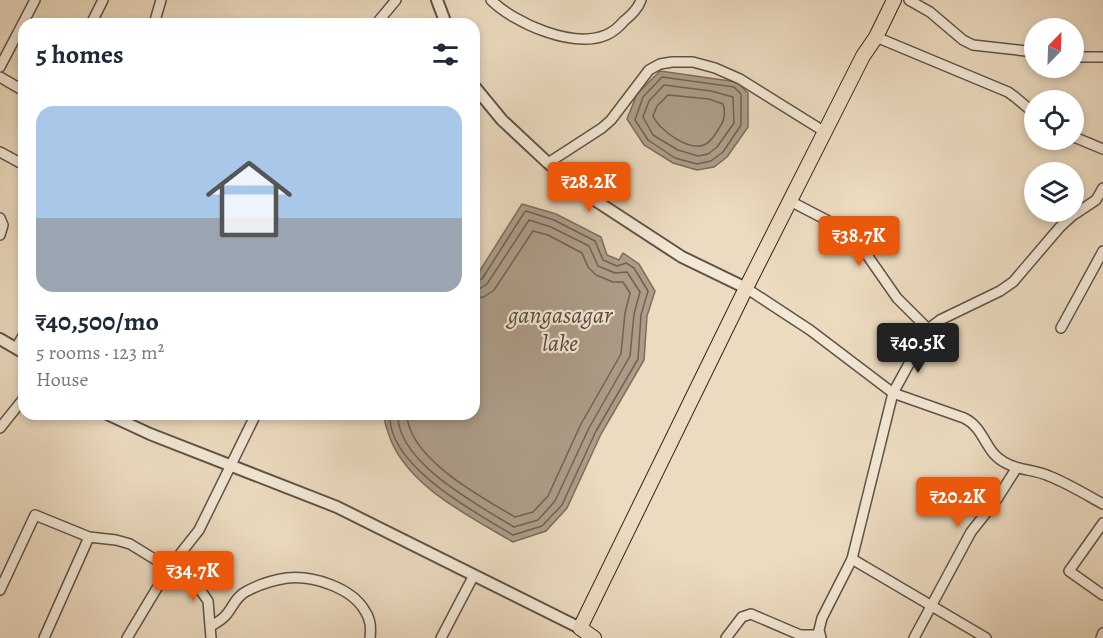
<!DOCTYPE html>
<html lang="en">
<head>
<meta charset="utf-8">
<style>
  :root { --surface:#fff; --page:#f2f2f3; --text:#1f2937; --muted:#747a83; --accent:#ea580c }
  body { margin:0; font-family:Alegreya,serif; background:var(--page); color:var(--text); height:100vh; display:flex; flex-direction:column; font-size:22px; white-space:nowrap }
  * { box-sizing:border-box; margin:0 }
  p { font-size:20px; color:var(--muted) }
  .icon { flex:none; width:33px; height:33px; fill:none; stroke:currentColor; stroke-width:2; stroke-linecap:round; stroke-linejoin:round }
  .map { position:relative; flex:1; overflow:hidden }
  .sheet { position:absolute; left:18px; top:18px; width:462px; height:402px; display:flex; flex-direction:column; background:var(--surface); border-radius:18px; box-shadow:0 3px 9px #0003 }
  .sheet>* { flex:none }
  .needle { width:39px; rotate:23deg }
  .tools { position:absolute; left:1024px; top:18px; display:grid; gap:12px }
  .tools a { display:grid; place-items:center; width:60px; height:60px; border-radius:50%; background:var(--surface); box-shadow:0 3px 9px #0003; font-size:30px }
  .price { position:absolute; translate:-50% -51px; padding:0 14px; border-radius:6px; background:var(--accent); color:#fff; font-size:20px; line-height:39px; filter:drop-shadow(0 2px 3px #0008) }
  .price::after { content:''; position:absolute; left:50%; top:36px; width:18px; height:14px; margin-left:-9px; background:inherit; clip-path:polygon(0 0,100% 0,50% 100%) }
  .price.selected { background:#222; color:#fff }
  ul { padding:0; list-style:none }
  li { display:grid; align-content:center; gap:12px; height:318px; padding:0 18px }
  li span { display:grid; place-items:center; height:186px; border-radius:18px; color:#555 }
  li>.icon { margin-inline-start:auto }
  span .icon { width:108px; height:108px; fill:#fffc; stroke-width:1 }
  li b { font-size:26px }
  h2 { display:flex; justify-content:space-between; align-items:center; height:72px; padding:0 18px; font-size:26px }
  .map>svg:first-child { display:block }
</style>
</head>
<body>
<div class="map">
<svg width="1103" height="638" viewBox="0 0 1103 638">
  <rect width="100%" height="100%" fill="#ecdbc0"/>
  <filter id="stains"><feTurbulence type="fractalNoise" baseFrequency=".00333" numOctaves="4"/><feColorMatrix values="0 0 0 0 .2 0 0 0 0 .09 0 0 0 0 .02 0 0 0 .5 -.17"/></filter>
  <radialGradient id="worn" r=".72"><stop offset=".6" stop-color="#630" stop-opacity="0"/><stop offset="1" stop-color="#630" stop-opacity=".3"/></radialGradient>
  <!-- water -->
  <g fill="#ad9d89" stroke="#7c6d5e" stroke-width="1.5">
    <path d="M660,71L737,82L748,93V127L727,157L714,167L697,170L673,163L644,145L627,119L637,94Z"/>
    <path d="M522,204L556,214L601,237L607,255L619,260L623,253L639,264L655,291L647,316L644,360L601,434L567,508L546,531L513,542C469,516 403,484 388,432C386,425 383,421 385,414H474V280Z"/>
  </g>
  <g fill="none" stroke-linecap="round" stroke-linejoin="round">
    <!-- shore -->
    <g stroke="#706254" stroke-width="1.5">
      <path d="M662,77L734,87L741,94V125L723,152L711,161L697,164L675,158L648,140L635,120L643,97Z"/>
      <path d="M664,85L711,91L733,97L734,123L717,147L708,154L698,156L678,150L653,135L643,117L649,101Z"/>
      <path d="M668,95L709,99L723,104C726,115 724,121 718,130C715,135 711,141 706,144C690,153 659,130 653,116L657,106Z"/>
      <path d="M390,414C386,465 476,513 513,535L542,526L562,505L596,431L638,359L641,315L648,291L634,268L626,263L617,266L603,260L595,241L554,220L526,211L524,213L482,279L474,282"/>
      <path d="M398,414C396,462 478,505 514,527L538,520L555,501L589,428L630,356L634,314L640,292L627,272L615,273L598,266L589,246L551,227L529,220L487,284L481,288L474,289"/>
      <path d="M407,414C408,458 481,497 515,517L533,512L548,496L581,424L621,354L625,313L630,293L623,282H613L596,275L588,267L582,253L548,235L533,231L494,290L484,297L474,298"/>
    </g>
    <defs>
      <g id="minor">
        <path d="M491,0C514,23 573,49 606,35C613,32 619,27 624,21C631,15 638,9 641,0"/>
        <path d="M909,0L930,12L963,40L973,45L1035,52"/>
        <path d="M91,24L103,0"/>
        <path d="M154,24L161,0"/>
        <path d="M376,24L396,0"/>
        <path d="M876,37L1008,92L1015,97L1035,114"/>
        <path d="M1074,57H1103"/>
        <path d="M0,67L35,0"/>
        <path d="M0,77L24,91"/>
        <path d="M1074,137L1103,149"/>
        <path d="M0,152L24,165"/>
        <path d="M548,163L602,128L611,120L649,70L660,64L672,62H693L715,68L740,79L825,132"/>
        <path d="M790,201L838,226L867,255L897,298L928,329"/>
        <path d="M0,218L3,225L0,235"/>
        <path d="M746,288L810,330L893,393L964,418C985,428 984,451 1004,462C1018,471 1034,469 1049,476C1067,483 1085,494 1103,504"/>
        <path d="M1061,328L1103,251"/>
        <path d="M16,348L24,334"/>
        <path d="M0,428L24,398"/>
        <path d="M1103,523L1069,571L1103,595"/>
        <path d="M852,559L986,638"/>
        <path d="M0,590L35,515L89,537L116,540L130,544L169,568L192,578L208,601L211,638"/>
        <path d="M211,626C216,623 222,620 226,615C233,607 236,596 247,591C258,585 274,580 287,578C313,575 352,588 365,611C371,620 371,628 370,638"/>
        <path d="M44,638L89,537"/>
        <path d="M127,638L169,568L199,530L256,414"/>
        <path d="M441,638L474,575"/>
        <path d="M726,638L742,617L751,614L800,635H820"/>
        <path d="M821,638L819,630L822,618L852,559L893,393L928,329L940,320L1000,291L1013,282L1060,227L1072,216L1096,200L1103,188"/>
        <path d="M914,638L971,532L997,499L1016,469"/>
        <path d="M1101,638L1103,633"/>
      </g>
      <g id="tertiary">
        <path d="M437,0L446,24"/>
        <path d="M474,86L502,120L548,163L587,195L682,257L746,288"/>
        <path d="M0,339L24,353"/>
        <path d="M107,414L150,434L337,507L580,628"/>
      </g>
      <path id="primary" d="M594,638L580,628L746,288L863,56L876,37L894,0"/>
    </defs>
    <!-- minor casing -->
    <use href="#minor" stroke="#605346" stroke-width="12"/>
    <!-- tertiary casing -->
    <use href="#tertiary" stroke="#605346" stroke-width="14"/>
    <!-- primary casing -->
    <use href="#primary" stroke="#32261e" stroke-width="16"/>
    <!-- minor -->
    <use href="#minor" stroke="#f3e8d6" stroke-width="9"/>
    <!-- tertiary -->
    <use href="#tertiary" stroke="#f3e8d6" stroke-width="10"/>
    <!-- primary -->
    <use href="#primary" stroke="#ecdbc0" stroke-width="14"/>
  </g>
  <g text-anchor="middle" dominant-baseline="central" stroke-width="4.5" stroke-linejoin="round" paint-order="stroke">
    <!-- water labels -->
    <g font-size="24" font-style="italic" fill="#574a3e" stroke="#f3e8d6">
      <text x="560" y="315">gangasagar<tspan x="560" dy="28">lake</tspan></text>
    </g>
  </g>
  <rect width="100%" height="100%" filter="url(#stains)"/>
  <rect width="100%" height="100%" fill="url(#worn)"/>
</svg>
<div class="tools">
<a><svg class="needle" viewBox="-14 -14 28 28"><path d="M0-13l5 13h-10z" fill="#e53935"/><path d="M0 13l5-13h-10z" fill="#747a83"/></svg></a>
<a><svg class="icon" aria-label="locate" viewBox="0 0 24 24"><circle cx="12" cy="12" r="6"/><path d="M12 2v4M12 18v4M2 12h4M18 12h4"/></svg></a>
<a><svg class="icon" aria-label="layers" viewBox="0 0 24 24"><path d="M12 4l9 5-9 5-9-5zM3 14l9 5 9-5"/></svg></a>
</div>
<b class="price" style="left:589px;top:213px">₹28.2K</b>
<b class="price" style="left:859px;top:267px">₹38.7K</b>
<b class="price selected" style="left:918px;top:374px">₹40.5K</b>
<b class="price" style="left:958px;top:528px">₹20.2K</b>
<b class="price" style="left:193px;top:602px">₹34.7K</b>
<section class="sheet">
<h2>5 homes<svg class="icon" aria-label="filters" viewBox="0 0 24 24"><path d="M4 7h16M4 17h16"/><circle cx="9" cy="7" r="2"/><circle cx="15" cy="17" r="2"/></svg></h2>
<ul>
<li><span style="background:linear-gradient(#a9c7e8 60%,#9aa5b1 0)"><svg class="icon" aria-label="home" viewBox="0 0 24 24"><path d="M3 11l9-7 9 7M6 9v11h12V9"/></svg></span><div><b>₹40,500/mo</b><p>5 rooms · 123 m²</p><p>House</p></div></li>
</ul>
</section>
</div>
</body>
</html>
